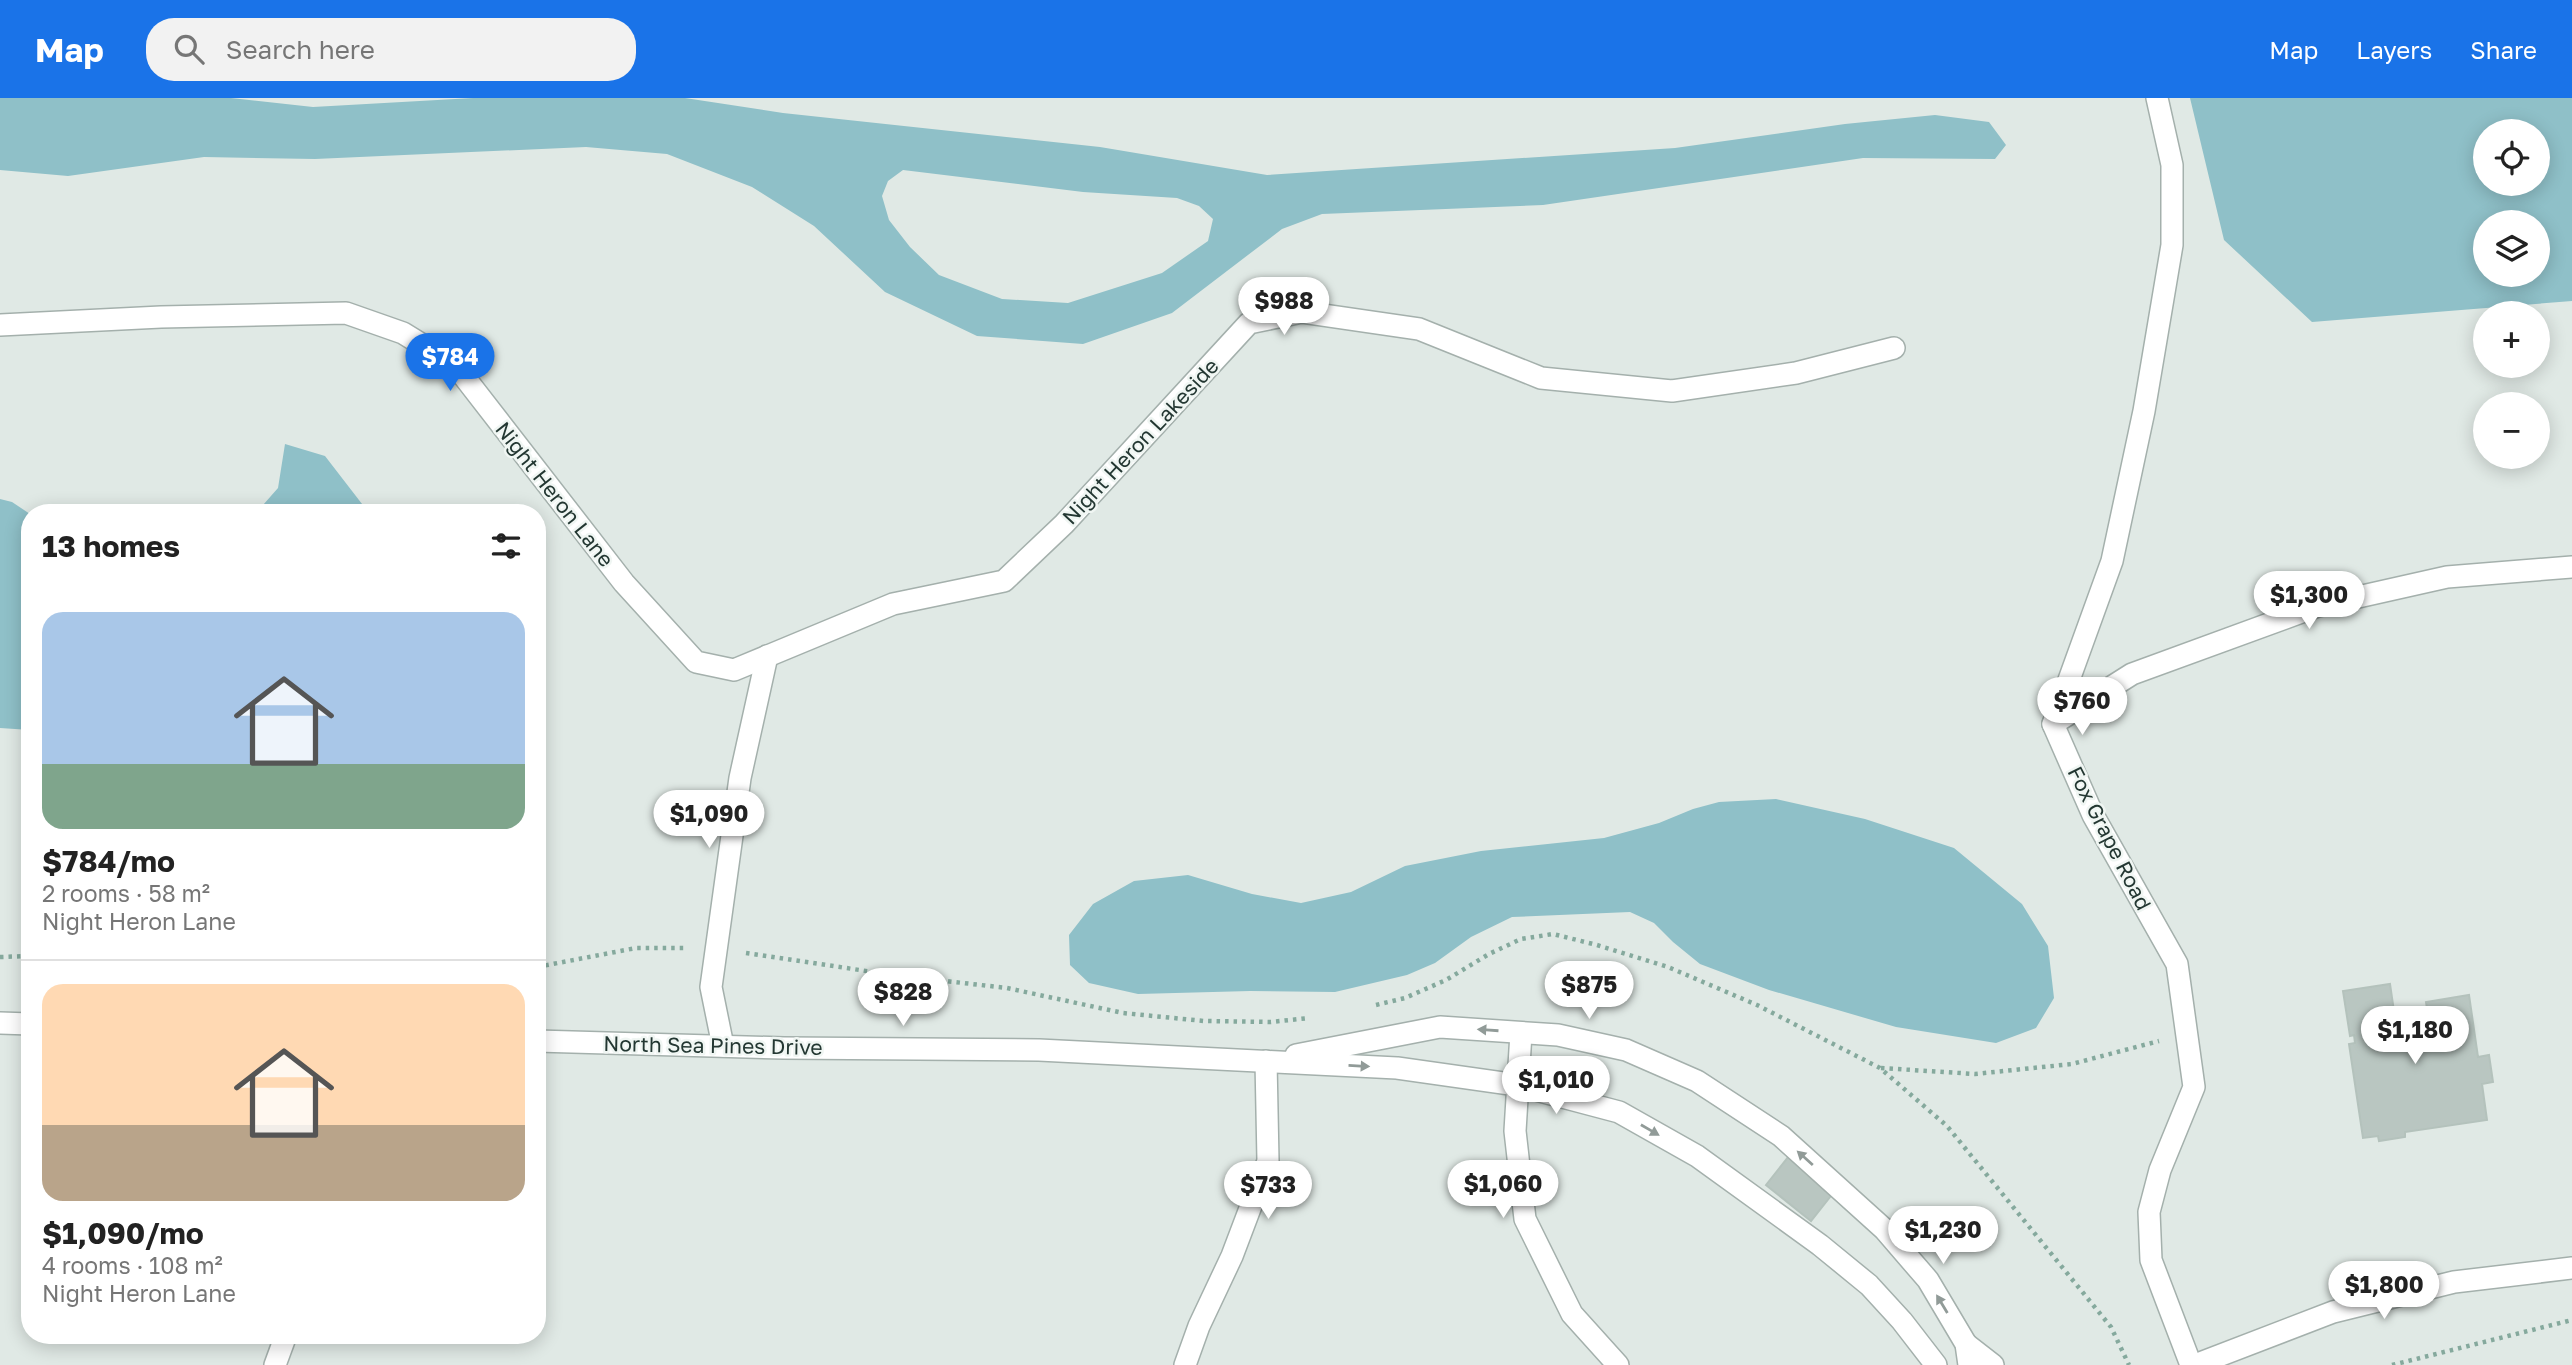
<!DOCTYPE html>
<html lang="en">
<head>
<meta charset="utf-8">
<style>
  :root { --surface:#fff; --page:#f2f2f2; --text:#222; --muted:#767676; --line:#e0e0e0; --accent:#1a73e8 }
  body { margin:0; font-family:"Golos Text",sans-serif; background:var(--page); color:var(--text); height:100vh; display:flex; flex-direction:column; font-size:26px; white-space:nowrap }
  * { box-sizing:border-box; margin:0 }
  p { font-size:23px; color:var(--muted) }
  .icon { flex:none; width:38px; height:38px; fill:none; stroke:currentColor; stroke-width:2; stroke-linecap:round; stroke-linejoin:round }
  .map { position:relative; flex:1; overflow:hidden }
  .details { position:absolute; left:21px; top:406px; width:525px; height:840px; display:flex; flex-direction:column; background:var(--surface); border-radius:28px; box-shadow:0 4px 18px #0003 }
  .details>* { flex:none }
  .fabs { position:absolute; left:2473px; top:21px; display:grid; gap:14px }
  .fabs a { display:grid; place-items:center; width:77px; height:77px; border-radius:50%; background:var(--surface); box-shadow:0 4px 18px #0003; font-size:35px }
  .price { position:absolute; translate:-50% -60px; padding:0 16px; border-radius:24px; background:#fff; color:#222; font-size:23px; line-height:46px; filter:drop-shadow(0 2px 4px #0008) }
  .price::after { content:''; position:absolute; left:50%; top:42px; width:21px; height:16px; margin-left:-10px; background:inherit; clip-path:polygon(0 0,100% 0,50% 100%) }
  .price.current { background:var(--accent); color:#fff }
  ul { padding:0; list-style:none }
  li { display:grid; align-content:center; gap:14px; height:371px; padding:0 21px }
  li+li { border-top:2px solid var(--line) }
  li span { display:grid; place-items:center; height:217px; border-radius:21px; color:#555 }
  li>.icon { margin-inline-start:auto }
  span .icon { width:126px; height:126px; fill:#fffc; stroke-width:1 }
  li b { font-size:30px }
  h2 { display:flex; justify-content:space-between; align-items:center; height:84px; padding:0 21px; font-size:30px }
  header { display:flex; align-items:center; gap:42px; box-sizing:border-box; height:98px; padding:0 35px; background:var(--accent); color:#fff }
  header strong { font-size:33px }
  nav { display:flex; gap:38px; margin-inline-start:auto; font-size:24px }
  .search { width:490px; height:63px; background:var(--page); display:flex; align-items:center; gap:18px; box-sizing:border-box; padding:0 24px; border-radius:28px; color:var(--muted); font-size:26px }
  .map>svg:first-child { display:block }
</style>
</head>
<body>
<header>
<strong>Map</strong>
<div class="search"><svg class="icon" aria-label="search" viewBox="0 0 24 24"><circle cx="10" cy="10" r="6"/><path d="M15 15l6 6"/></svg>Search here</div>
<nav><a>Map</a><a>Layers</a><a>Share</a></nav>
</header>
<div class="map">
<svg width="2572" height="1267" viewBox="0 0 2572 1267">
  <rect width="100%" height="100%" fill="#e0e9e5"/>
  <!-- water -->
  <g fill="#8fc0c8" fill-rule="evenodd">
    <path d="M0,0H231L313,9L473,0H685L783,15L1100,49L1267,77L1675,50L1845,26L1935,17L1989,24L2006,47L1995,61L1863,60L1543,107L1322,116L1282,131L1172,215L1083,246L977,238L885,194L814,128L752,89L667,56L586,49L315,61L204,59L68,78L0,72ZM903,72L1083,94L1177,100L1199,108L1213,121L1208,143L1162,175L1068,205L1002,201L939,177L910,149L889,122L882,98L888,83Z"/>
    <path d="M2190,0H2572V203L2312,224L2224,142ZM2485,33H2538V86H2485ZM2485,124H2538V177H2485Z"/>
    <path d="M285,346L325,358L369,415H256L278,390Z"/>
    <path d="M0,401L12,404L30,416V632L0,630Z"/>
    <path d="M1776,701L1865,721L1954,750L2022,806L2048,848L2054,900L2036,930L1996,945L1896,929L1769,892L1700,866L1673,844L1654,825L1630,814L1512,819L1471,839L1435,865L1407,877L1335,894L1250,893L1138,896L1089,885L1070,867L1069,837L1093,806L1134,783L1188,777L1252,796L1301,805L1351,794L1405,768L1481,753L1604,740L1659,725L1693,711L1719,704Z"/>
  </g>
  <!-- building -->
  <g fill="#b9c6c1" stroke="#b4c2bc" stroke-width="2">
    <path d="M2390,886L2397,934L2430,930L2426,904L2469,897L2478,959L2489,957L2493,984L2482,986L2487,1022L2405,1034V1039L2379,1043L2378,1038L2363,1040L2349,946L2355,945L2354,937L2350,938L2343,893Z"/>
    <path d="M1789,1058L1834,1094L1811,1123L1766,1087Z"/>
  </g>
  <g fill="none" stroke-linecap="round" stroke-linejoin="round">
    <defs>
      <g id="minor">
        <path d="M2157,0L2172,67V147L2144,313L2112,463L2053,626L2093,717L2177,866L2194,989L2160,1072L2149,1114L2151,1162L2191,1267"/>
        <path d="M0,227L161,219L346,215L403,235L455,267L624,485L696,564L734,572L893,506L1004,483L1064,426L1249,225L1302,214L1419,231L1541,280L1672,293L1796,275L1894,250"/>
        <path d="M2053,626L2132,576L2318,508L2447,479L2572,469"/>
        <path d="M0,925L30,926"/>
        <path d="M1521,935L1515,1033L1525,1121L1572,1216L1618,1267"/>
        <path d="M537,943L784,950L1039,952L1397,970L1517,987L1619,1014L1697,1058L1820,1147L1869,1187L1902,1223L1936,1267"/>
        <path d="M723,948L711,889L740,680L767,558"/>
        <path d="M1296,957L1440,929L1558,937L1626,952L1697,983L1781,1038L1884,1131L1928,1182L1966,1246L1969,1267"/>
        <path d="M1966,1246L1993,1267"/>
        <path d="M275,1267L286,1237"/>
        <path d="M1185,1267L1199,1228L1232,1158L1268,1063L1266,963"/>
        <path d="M2195,1267L2333,1214L2454,1184L2572,1170"/>
      </g>
    </defs>
    <!-- minor casing -->
    <use href="#minor" stroke="#a4b0ac" stroke-width="24"/>
    <!-- path -->
    <g stroke="#85a99d" stroke-width="4.5" stroke-dasharray="3.5 5" stroke-linecap="butt">
      <path d="M746,855L893,877L1007,890L1123,915L1204,923L1271,924L1309,920"/>
      <path d="M0,859L30,858"/>
      <path d="M537,869L636,850H685"/>
      <path d="M1376,907L1405,900L1446,882L1489,856L1521,841L1553,836L1597,847L1668,869L1757,907L1880,970L1947,1028L2111,1229L2129,1267"/>
      <path d="M1881,970L1975,976L2072,966L2159,943"/>
      <path d="M2392,1267L2572,1222"/>
    </g>
    <!-- minor -->
    <use href="#minor" stroke="#fff" stroke-width="21"/>
  </g>
  <!-- one-way arrows -->
  <defs><path id="oneway-solid" d="M-6-.8H1V-3.2L6.5 0L1 3.2V.8H-6Z" transform="scale(1.75)"/></defs>
  <g fill="#919b98">
    <use href="#oneway-solid" transform="translate(1488 932) rotate(-176)"/>
    <use href="#oneway-solid" transform="translate(1359 968) rotate(3)"/>
    <use href="#oneway-solid" transform="translate(1650 1032) rotate(30)"/>
    <use href="#oneway-solid" transform="translate(1805 1060) rotate(-138)"/>
    <use href="#oneway-solid" transform="translate(1942 1206) rotate(-121)"/>
  </g>
  <g text-anchor="middle" dominant-baseline="central" stroke-width="5" stroke-linejoin="round" paint-order="stroke">
    <!-- street labels -->
    <g font-size="21" fill="#233732" stroke="#f0f6f3">
      <text transform="translate(1140 343) rotate(-47)">Night Heron Lakeside</text>
      <text transform="translate(555 396) rotate(52)">Night Heron Lane</text>
      <text transform="translate(2110 740) rotate(63)">Fox Grape Road</text>
      <text transform="translate(713 947) rotate(1)">North Sea Pines Drive</text>
    </g>
  </g>
</svg>
<div class="fabs">
<a><svg class="icon" aria-label="locate" viewBox="0 0 24 24"><circle cx="12" cy="12" r="6"/><path d="M12 2v4M12 18v4M2 12h4M18 12h4"/></svg></a>
<a><svg class="icon" aria-label="layers" viewBox="0 0 24 24"><path d="M12 4l9 5-9 5-9-5zM3 14l9 5 9-5"/></svg></a>
<a>+</a>
<a>−</a>
</div>
<b class="price" style="left:1284px;top:239px">$988</b>
<b class="price current" style="left:450px;top:295px">$784</b>
<b class="price" style="left:2309px;top:533px">$1,300</b>
<b class="price" style="left:2082px;top:639px">$760</b>
<b class="price" style="left:709px;top:752px">$1,090</b>
<b class="price" style="left:1589px;top:923px">$875</b>
<b class="price" style="left:903px;top:930px">$828</b>
<b class="price" style="left:2415px;top:968px">$1,180</b>
<b class="price" style="left:1556px;top:1018px">$1,010</b>
<b class="price" style="left:1503px;top:1122px">$1,060</b>
<b class="price" style="left:1268px;top:1123px">$733</b>
<b class="price" style="left:1943px;top:1168px">$1,230</b>
<b class="price" style="left:2384px;top:1223px">$1,800</b>
<section class="details">
<h2>13 homes<svg class="icon" aria-label="filters" viewBox="0 0 24 24"><path d="M4 7h16M4 17h16"/><circle cx="9" cy="7" r="2"/><circle cx="15" cy="17" r="2"/></svg></h2>
<ul>
<li><span style="background:linear-gradient(#a9c7e8 70%,#7fa58c 0)"><svg class="icon" aria-label="home" viewBox="0 0 24 24"><path d="M3 11l9-7 9 7M6 9v11h12V9"/></svg></span><div><b>$784/mo</b><p>2 rooms · 58 m²</p><p>Night Heron Lane</p></div></li>
<li><span style="background:linear-gradient(#ffd9b3 65%,#b9a48a 0)"><svg class="icon" aria-label="home" viewBox="0 0 24 24"><path d="M3 11l9-7 9 7M6 9v11h12V9"/></svg></span><div><b>$1,090/mo</b><p>4 rooms · 108 m²</p><p>Night Heron Lane</p></div></li>
</ul>
</section>
</div>
</body>
</html>
